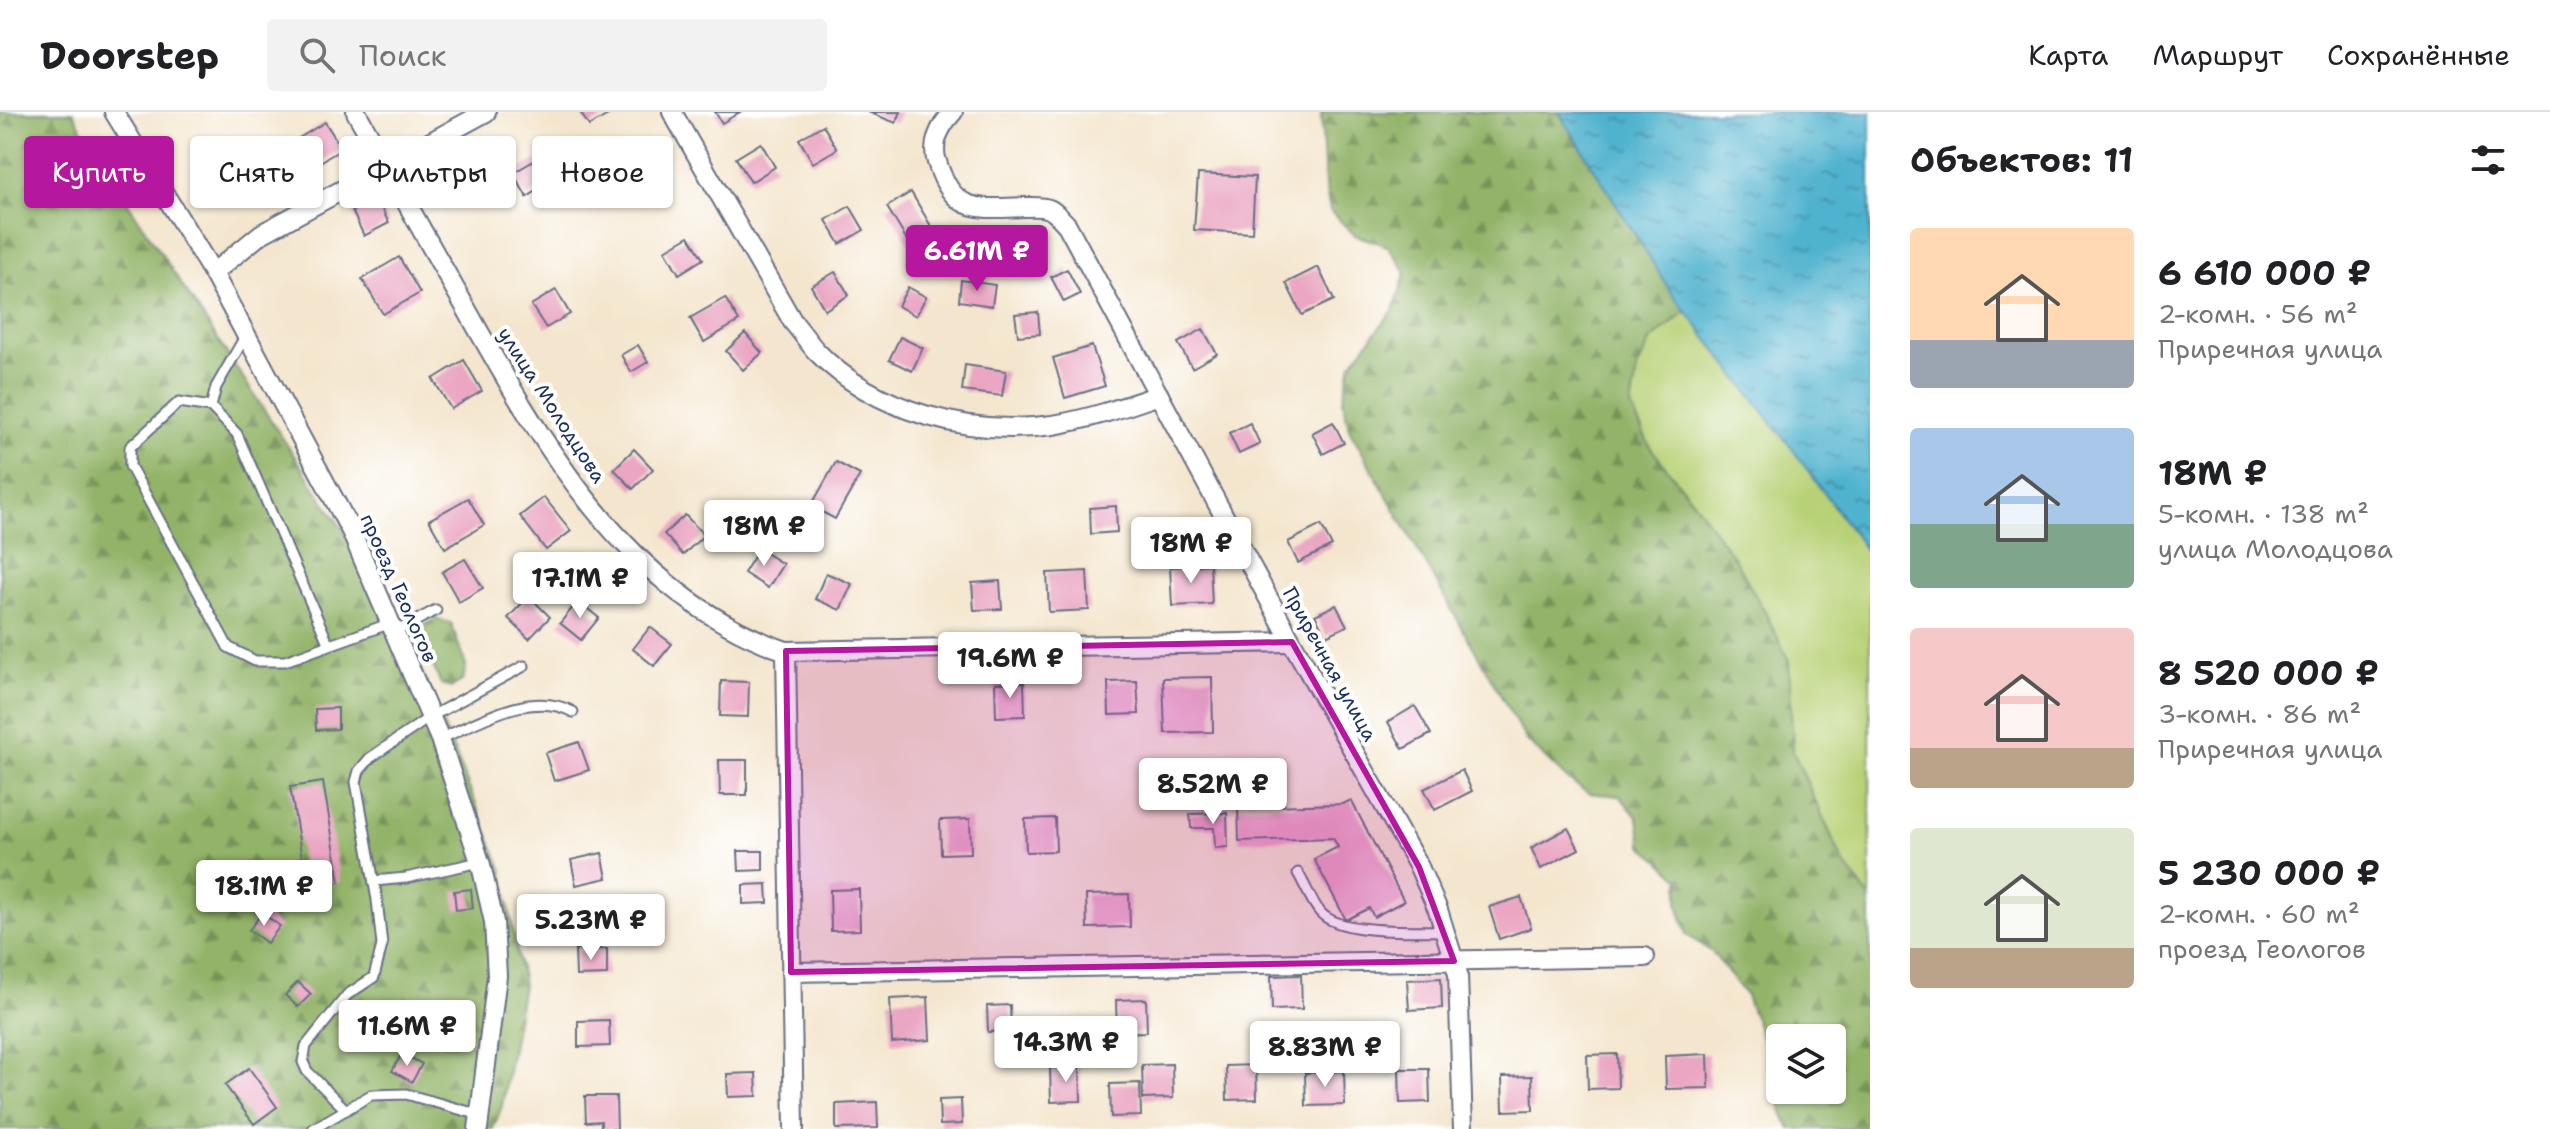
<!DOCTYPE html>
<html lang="ru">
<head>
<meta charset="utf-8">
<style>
  :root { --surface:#fff; --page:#f2f2f2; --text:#202124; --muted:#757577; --line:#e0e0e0; --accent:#b5179e }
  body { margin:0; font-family:"Shantell Sans",sans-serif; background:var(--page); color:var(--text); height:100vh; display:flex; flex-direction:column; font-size:30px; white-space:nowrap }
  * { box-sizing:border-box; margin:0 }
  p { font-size:26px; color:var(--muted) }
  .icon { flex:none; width:44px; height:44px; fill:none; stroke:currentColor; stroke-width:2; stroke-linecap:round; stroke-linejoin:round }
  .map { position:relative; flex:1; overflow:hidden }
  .sheet { display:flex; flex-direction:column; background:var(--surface); width:680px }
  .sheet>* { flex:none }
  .banner { position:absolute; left:24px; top:24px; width:760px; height:72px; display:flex; gap:16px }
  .tools { position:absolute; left:1766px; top:912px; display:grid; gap:16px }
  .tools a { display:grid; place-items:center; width:80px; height:80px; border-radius:8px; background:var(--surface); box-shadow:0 2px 6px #0004; font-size:40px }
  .price { position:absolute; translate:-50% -68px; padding:0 18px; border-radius:8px; background:#fff; color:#222; font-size:26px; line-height:52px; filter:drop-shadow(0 2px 4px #0008) }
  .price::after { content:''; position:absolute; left:50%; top:48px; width:24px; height:18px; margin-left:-12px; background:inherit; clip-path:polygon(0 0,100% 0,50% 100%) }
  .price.selected { background:var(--accent); color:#fff }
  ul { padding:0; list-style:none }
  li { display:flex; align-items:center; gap:24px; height:200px; padding:0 40px }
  li span { display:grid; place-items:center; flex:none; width:224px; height:160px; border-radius:8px; color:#555 }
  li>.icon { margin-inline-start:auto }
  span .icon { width:96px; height:96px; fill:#fffc; stroke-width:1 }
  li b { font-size:34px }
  h2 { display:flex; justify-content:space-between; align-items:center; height:96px; padding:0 40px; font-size:34px }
  .chip { padding:0 28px; border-radius:8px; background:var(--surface); box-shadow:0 2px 6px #0004; font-size:28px; line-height:72px }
  .chip.selected { background:var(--accent); color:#fff }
  header { display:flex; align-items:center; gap:48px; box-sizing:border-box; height:112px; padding:0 40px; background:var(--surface); border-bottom:2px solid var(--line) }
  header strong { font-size:38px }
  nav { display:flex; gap:44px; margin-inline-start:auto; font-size:28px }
  .search { width:560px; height:72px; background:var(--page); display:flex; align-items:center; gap:20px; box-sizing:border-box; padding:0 28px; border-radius:8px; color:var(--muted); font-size:30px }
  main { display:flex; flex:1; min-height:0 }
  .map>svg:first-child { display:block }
</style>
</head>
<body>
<header>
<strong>Doorstep</strong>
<div class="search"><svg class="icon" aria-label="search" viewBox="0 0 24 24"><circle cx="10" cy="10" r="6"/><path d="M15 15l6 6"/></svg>Поиск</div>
<nav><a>Карта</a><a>Маршрут</a><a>Сохранённые</a></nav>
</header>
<main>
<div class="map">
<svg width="1870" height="1017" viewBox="0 0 1870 1017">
  <defs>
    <pattern id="forest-firs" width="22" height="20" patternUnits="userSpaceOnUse" patternTransform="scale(2)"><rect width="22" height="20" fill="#92b367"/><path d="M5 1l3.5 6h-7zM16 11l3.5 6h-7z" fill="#769258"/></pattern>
    <pattern id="water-ripples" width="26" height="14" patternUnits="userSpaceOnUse" patternTransform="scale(2)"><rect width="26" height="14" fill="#4fb2ce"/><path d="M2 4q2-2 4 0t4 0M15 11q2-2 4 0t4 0" fill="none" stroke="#4191aa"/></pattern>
  </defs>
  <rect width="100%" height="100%" fill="#fff"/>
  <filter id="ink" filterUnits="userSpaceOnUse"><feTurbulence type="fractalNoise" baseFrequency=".0125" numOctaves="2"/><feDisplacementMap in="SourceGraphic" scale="16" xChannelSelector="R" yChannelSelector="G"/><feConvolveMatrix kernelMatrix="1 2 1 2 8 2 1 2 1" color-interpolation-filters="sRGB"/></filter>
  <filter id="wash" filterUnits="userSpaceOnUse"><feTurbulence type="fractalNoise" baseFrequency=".006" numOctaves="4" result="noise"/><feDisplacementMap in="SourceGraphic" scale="32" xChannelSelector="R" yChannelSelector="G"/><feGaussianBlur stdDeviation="1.8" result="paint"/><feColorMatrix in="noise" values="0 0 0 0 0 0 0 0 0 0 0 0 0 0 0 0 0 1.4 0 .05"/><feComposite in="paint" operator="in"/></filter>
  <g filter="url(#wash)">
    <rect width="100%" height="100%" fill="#f4e6ce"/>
    <!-- grass -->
    <path fill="#b8d176" stroke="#6a806a" stroke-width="2" d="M1686,199L1793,338L1870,444V786L1843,750L1793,640L1790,599L1699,397L1650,335L1631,295L1637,256L1650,229Z"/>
    <!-- forest -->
    <g fill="url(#forest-firs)" stroke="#567162" stroke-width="2" fill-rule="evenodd">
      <path d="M0,0H73L91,35L397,500L502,756L523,873L502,994L493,1017H0Z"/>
      <path d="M1321,0H1559L1671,180L1686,199L1650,229L1637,257L1631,295L1650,335L1699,397L1736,449L1766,502L1789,549L1793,640L1843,750L1870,786V1017H1790L1773,975L1764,930L1745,882L1712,840L1687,823L1678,792L1680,767L1642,733L1638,706L1620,684L1588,681L1568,668L1526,628L1349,317L1343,288L1351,252L1394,197L1406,160L1388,134L1355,123L1330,99L1325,73ZM1780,926H1832V978H1780Z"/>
      <path d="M436,507L451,511L466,554L463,568L451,576L441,572L423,531L420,516Z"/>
    </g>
    <!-- water -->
    <path fill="url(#water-ripples)" stroke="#357096" stroke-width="2" d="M1559,0H1870V444L1793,338L1671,180Z"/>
    <g id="blocks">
      <!-- building -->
      <g fill="#eaa6c2">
        <path d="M580,0H613L589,14Z"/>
        <path d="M715,0H740L722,11Z"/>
        <path d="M868,0H901L896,11Z"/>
        <path d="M325,10L342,37L315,53L299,26Z"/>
        <path d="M823,13L837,37L813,51L799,27Z"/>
        <path d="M761,31L775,55L751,70L736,46Z"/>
        <path d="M458,42L472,66L447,80L433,57Z"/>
        <path d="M652,45L666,69L642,84L627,60Z"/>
        <path d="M537,47L551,70L527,85L513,61Z"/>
        <path d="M1198,62L1255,65L1252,121L1194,118Z"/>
        <path d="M911,80L935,121L911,135L887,95Z"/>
        <path d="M377,87L389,111L364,124L352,99Z"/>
        <path d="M850,94L864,118L840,132L826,108Z"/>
        <path d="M689,124L703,147L679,162L665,138Z"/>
        <path d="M399,145L420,181L383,202L362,167Z"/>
        <path d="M1318,155L1334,188L1302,203L1286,171Z"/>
        <path d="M1067,157L1080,182L1064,190L1051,165Z"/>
        <path d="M835,160L849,183L825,198L811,174Z"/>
        <path d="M961,168L995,173L992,194L959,189Z"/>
        <path d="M908,175L926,185L916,204L898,194Z"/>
        <path d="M556,178L570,202L546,216L531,193Z"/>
        <path d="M725,186L739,209L704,230L690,206Z"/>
        <path d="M1038,200L1040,222L1018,224L1015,202Z"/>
        <path d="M1203,217L1217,242L1192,256L1178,231Z"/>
        <path d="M745,221L762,241L743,258L726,239Z"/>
        <path d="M900,225L923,236L912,259L889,248Z"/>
        <path d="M638,233L648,250L631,260L621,243Z"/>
        <path d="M1092,234L1105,274L1065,286L1053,246Z"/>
        <path d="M464,248L482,279L451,297L433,267Z"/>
        <path d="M965,253L1006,259L1002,284L962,279Z"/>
        <path d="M1333,310L1344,331L1323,342L1312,321Z"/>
        <path d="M1250,311L1260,332L1239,342L1229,321Z"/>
        <path d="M634,337L653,357L633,377L614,357Z"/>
        <path d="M836,350L860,363L835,407L811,394Z"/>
        <path d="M544,385L571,419L546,438L520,404Z"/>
        <path d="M468,386L484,413L445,436L429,408Z"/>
        <path d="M1116,394L1117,420L1091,422L1090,396Z"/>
        <path d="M685,403L704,423L683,443L664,422Z"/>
        <path d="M1321,413L1332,434L1298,451L1288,430Z"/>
        <path d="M759,437L783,452L768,476L744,461Z"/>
        <path d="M465,447L483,476L459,490L442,460Z"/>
        <path d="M1210,452L1212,492L1172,494L1170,455Z"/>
        <path d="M1087,459L1089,498L1049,500L1047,461Z"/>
        <path d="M826,461L852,472L840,498L815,487Z"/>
        <path d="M1000,469L1002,497L974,498L972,471Z"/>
        <path d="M529,484L550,505L529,527L508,506Z"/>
        <path d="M578,489L599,506L581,528L560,511Z"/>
        <path d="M1336,493L1347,514L1326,524L1315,503Z"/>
        <path d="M650,515L672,532L654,554L633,537Z"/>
        <path d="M1212,565L1213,620L1165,621L1163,566Z"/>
        <path d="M721,569L749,570L748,605L720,604Z"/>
        <path d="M1137,569L1139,602L1109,603L1108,570Z"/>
        <path d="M1024,570L1025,604L996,605L995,571Z"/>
        <path d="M1415,594L1431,622L1403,637L1388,610Z"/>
        <path d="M338,596V617L316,618L315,597Z"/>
        <path d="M579,630L589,658L554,669L545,641Z"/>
        <path d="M719,648H747V683H720Z"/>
        <path d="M1462,658L1472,679L1435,698L1424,677Z"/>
        <path d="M323,670L340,770L307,776L290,675Z"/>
        <path d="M1351,688L1404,789L1374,805L1369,796L1346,808L1314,747L1338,735L1333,726L1239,729L1238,695L1343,692Z"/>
        <path d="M1227,701L1228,735L1215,736L1214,716H1191L1190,702Z"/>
        <path d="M1055,706L1056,739L1026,740L1025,707Z"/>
        <path d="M970,707L971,741L941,742L940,708Z"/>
        <path d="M1568,716L1579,737L1541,757L1531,736Z"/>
        <path d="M738,739H763V758L739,759Z"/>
        <path d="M602,741L607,766L576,773L571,748Z"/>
        <path d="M767,772L768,791L743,792V773Z"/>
        <path d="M471,777L473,796L456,798L454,779Z"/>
        <path d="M859,777L860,818L831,819L830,778Z"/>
        <path d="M1129,782L1130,815L1087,816L1086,783Z"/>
        <path d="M1521,785L1531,816L1499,827L1489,795Z"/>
        <path d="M262,801L280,814L267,831L249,818Z"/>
        <path d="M607,837V863L576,864L575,838Z"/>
        <path d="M1301,863L1302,897L1272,898L1271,864Z"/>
        <path d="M1441,866L1442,896L1409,898L1407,868Z"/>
        <path d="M298,870L311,882L298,895L285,883Z"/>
        <path d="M928,885L930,928L892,931L890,887Z"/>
        <path d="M1146,887L1147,920L1117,921L1116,888Z"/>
        <path d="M1010,893L1011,919L988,920L987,894Z"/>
        <path d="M609,908L610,934L578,935V909Z"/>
        <path d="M402,941L422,952L412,970L392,959Z"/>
        <path d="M1617,942L1618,976L1588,977L1587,943Z"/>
        <path d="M1708,942L1709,976L1666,977L1665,944Z"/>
        <path d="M1172,952L1173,986L1143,987L1142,953Z"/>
        <path d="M1256,953L1257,987L1227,988L1226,954Z"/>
        <path d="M1080,955L1081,989L1051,990L1050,956Z"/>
        <path d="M249,956L277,995L254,1012L225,973Z"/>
        <path d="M1399,957H1429L1430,990L1400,991Z"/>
        <path d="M1344,959L1345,993L1306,994L1305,961Z"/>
        <path d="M756,961L757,984L728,985L727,962Z"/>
        <path d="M1532,964L1533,998L1503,999L1502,965Z"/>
        <path d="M1140,971L1141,1004L1111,1005L1110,972Z"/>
        <path d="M585,984H616L617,1017H601V1009L586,1010Z"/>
        <path d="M961,987L962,1012L940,1013L939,988Z"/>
        <path d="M877,990L878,1016L836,1017V992Z"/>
      </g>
    </g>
  </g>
  <g filter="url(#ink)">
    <use href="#blocks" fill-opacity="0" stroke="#676f85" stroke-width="2"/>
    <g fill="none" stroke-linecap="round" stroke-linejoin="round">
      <defs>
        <g id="service">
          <path d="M211,295L216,275L246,223"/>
          <path d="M395,520L436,498"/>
          <path d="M329,533L237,322L211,295L179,290L130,335V354L228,535L255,549H285L391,511"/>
          <path d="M440,627C479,610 531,577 573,600"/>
          <path d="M1298,761C1305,773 1311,789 1320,800C1339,823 1415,818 1444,819"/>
          <path d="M374,769L406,766L480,750"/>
          <path d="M346,998L307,959L303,950L306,934L347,883L374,865L382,833L377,788L356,670L359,659L370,646L430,605L524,554"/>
          <path d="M313,1017L371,983L406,982L480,1003"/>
        </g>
        <g id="minor">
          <path d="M114,0L213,161L351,419L440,627L481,753L494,810L497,864L478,1017"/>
          <path d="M356,0C392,64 427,128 463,191C540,329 627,485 786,539L1292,530"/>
          <path d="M672,0L793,210C801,219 808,230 816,239C875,300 971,325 1053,313C1090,307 1124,295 1159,283"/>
          <path d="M953,0C940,14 931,32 937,50C953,102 977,97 1024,95C1031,95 1042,94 1049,97C1055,99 1062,108 1067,113L1292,530L1419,755L1438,798L1458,862L1463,1017"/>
          <path d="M213,161L261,122L486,0"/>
          <path d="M786,539L794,1017"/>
          <path d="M791,860L1645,845"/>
        </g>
      </defs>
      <!-- service casing -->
      <use href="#service" stroke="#676f85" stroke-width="13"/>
      <!-- minor casing -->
      <use href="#minor" stroke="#676f85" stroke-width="22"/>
      <!-- service -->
      <use href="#service" stroke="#fff" stroke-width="9"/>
      <!-- minor -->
      <use href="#minor" stroke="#fff" stroke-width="18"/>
    </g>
  </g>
  <!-- marked area -->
  <path fill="#b5179e" fill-opacity="0.2" stroke="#b5179e" stroke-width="6" stroke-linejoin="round" d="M1292,530L1419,755L1454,849L791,860L786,539Z"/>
  <g text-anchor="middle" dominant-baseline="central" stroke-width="8" stroke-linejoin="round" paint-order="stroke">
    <!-- street labels -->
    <g font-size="20" fill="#1b2f5e" stroke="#fff">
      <text transform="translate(552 293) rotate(57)">улица Молодцова</text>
      <text transform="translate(399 476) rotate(66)">проезд Геологов</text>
      <text transform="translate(1330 552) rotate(61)">Приречная улица</text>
    </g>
  </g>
</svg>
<div class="tools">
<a><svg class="icon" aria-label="layers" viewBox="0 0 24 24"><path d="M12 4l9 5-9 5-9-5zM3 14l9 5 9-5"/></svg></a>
</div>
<b class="price selected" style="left:977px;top:181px">6.61M ₽</b>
<b class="price" style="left:764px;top:456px">18M ₽</b>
<b class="price" style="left:1191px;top:473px">18M ₽</b>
<b class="price" style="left:580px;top:508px">17.1M ₽</b>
<b class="price" style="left:1010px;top:588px">19.6M ₽</b>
<b class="price" style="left:1213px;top:714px">8.52M ₽</b>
<b class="price" style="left:264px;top:816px">18.1M ₽</b>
<b class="price" style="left:591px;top:850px">5.23M ₽</b>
<b class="price" style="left:407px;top:956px">11.6M ₽</b>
<b class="price" style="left:1066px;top:972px">14.3M ₽</b>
<b class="price" style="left:1325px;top:977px">8.83M ₽</b>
<div class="banner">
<a class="chip selected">Купить</a>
<a class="chip">Снять</a>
<a class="chip">Фильтры</a>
<a class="chip">Новое</a>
</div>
</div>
<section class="sheet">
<h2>Объектов: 11<svg class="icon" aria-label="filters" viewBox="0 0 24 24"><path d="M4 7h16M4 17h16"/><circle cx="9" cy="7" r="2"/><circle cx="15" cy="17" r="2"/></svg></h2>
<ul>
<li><span style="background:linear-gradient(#ffd9b3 70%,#9aa5b1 0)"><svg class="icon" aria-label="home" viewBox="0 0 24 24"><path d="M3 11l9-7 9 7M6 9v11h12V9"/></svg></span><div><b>6 610 000 ₽</b><p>2-комн. · 56 m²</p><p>Приречная улица</p></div></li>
<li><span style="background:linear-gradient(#a9c7e8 60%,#7fa58c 0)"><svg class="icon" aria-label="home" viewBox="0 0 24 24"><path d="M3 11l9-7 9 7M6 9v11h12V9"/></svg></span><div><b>18M ₽</b><p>5-комн. · 138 m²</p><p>улица Молодцова</p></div></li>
<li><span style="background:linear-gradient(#f6c9c9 75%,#b9a48a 0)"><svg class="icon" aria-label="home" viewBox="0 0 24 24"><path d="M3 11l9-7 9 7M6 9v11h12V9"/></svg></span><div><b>8 520 000 ₽</b><p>3-комн. · 86 m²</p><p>Приречная улица</p></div></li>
<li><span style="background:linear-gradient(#dfe7d0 75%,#b9a48a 0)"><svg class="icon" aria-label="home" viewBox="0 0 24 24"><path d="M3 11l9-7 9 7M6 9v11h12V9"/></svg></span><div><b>5 230 000 ₽</b><p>2-комн. · 60 m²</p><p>проезд Геологов</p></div></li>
</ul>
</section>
</main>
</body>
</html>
